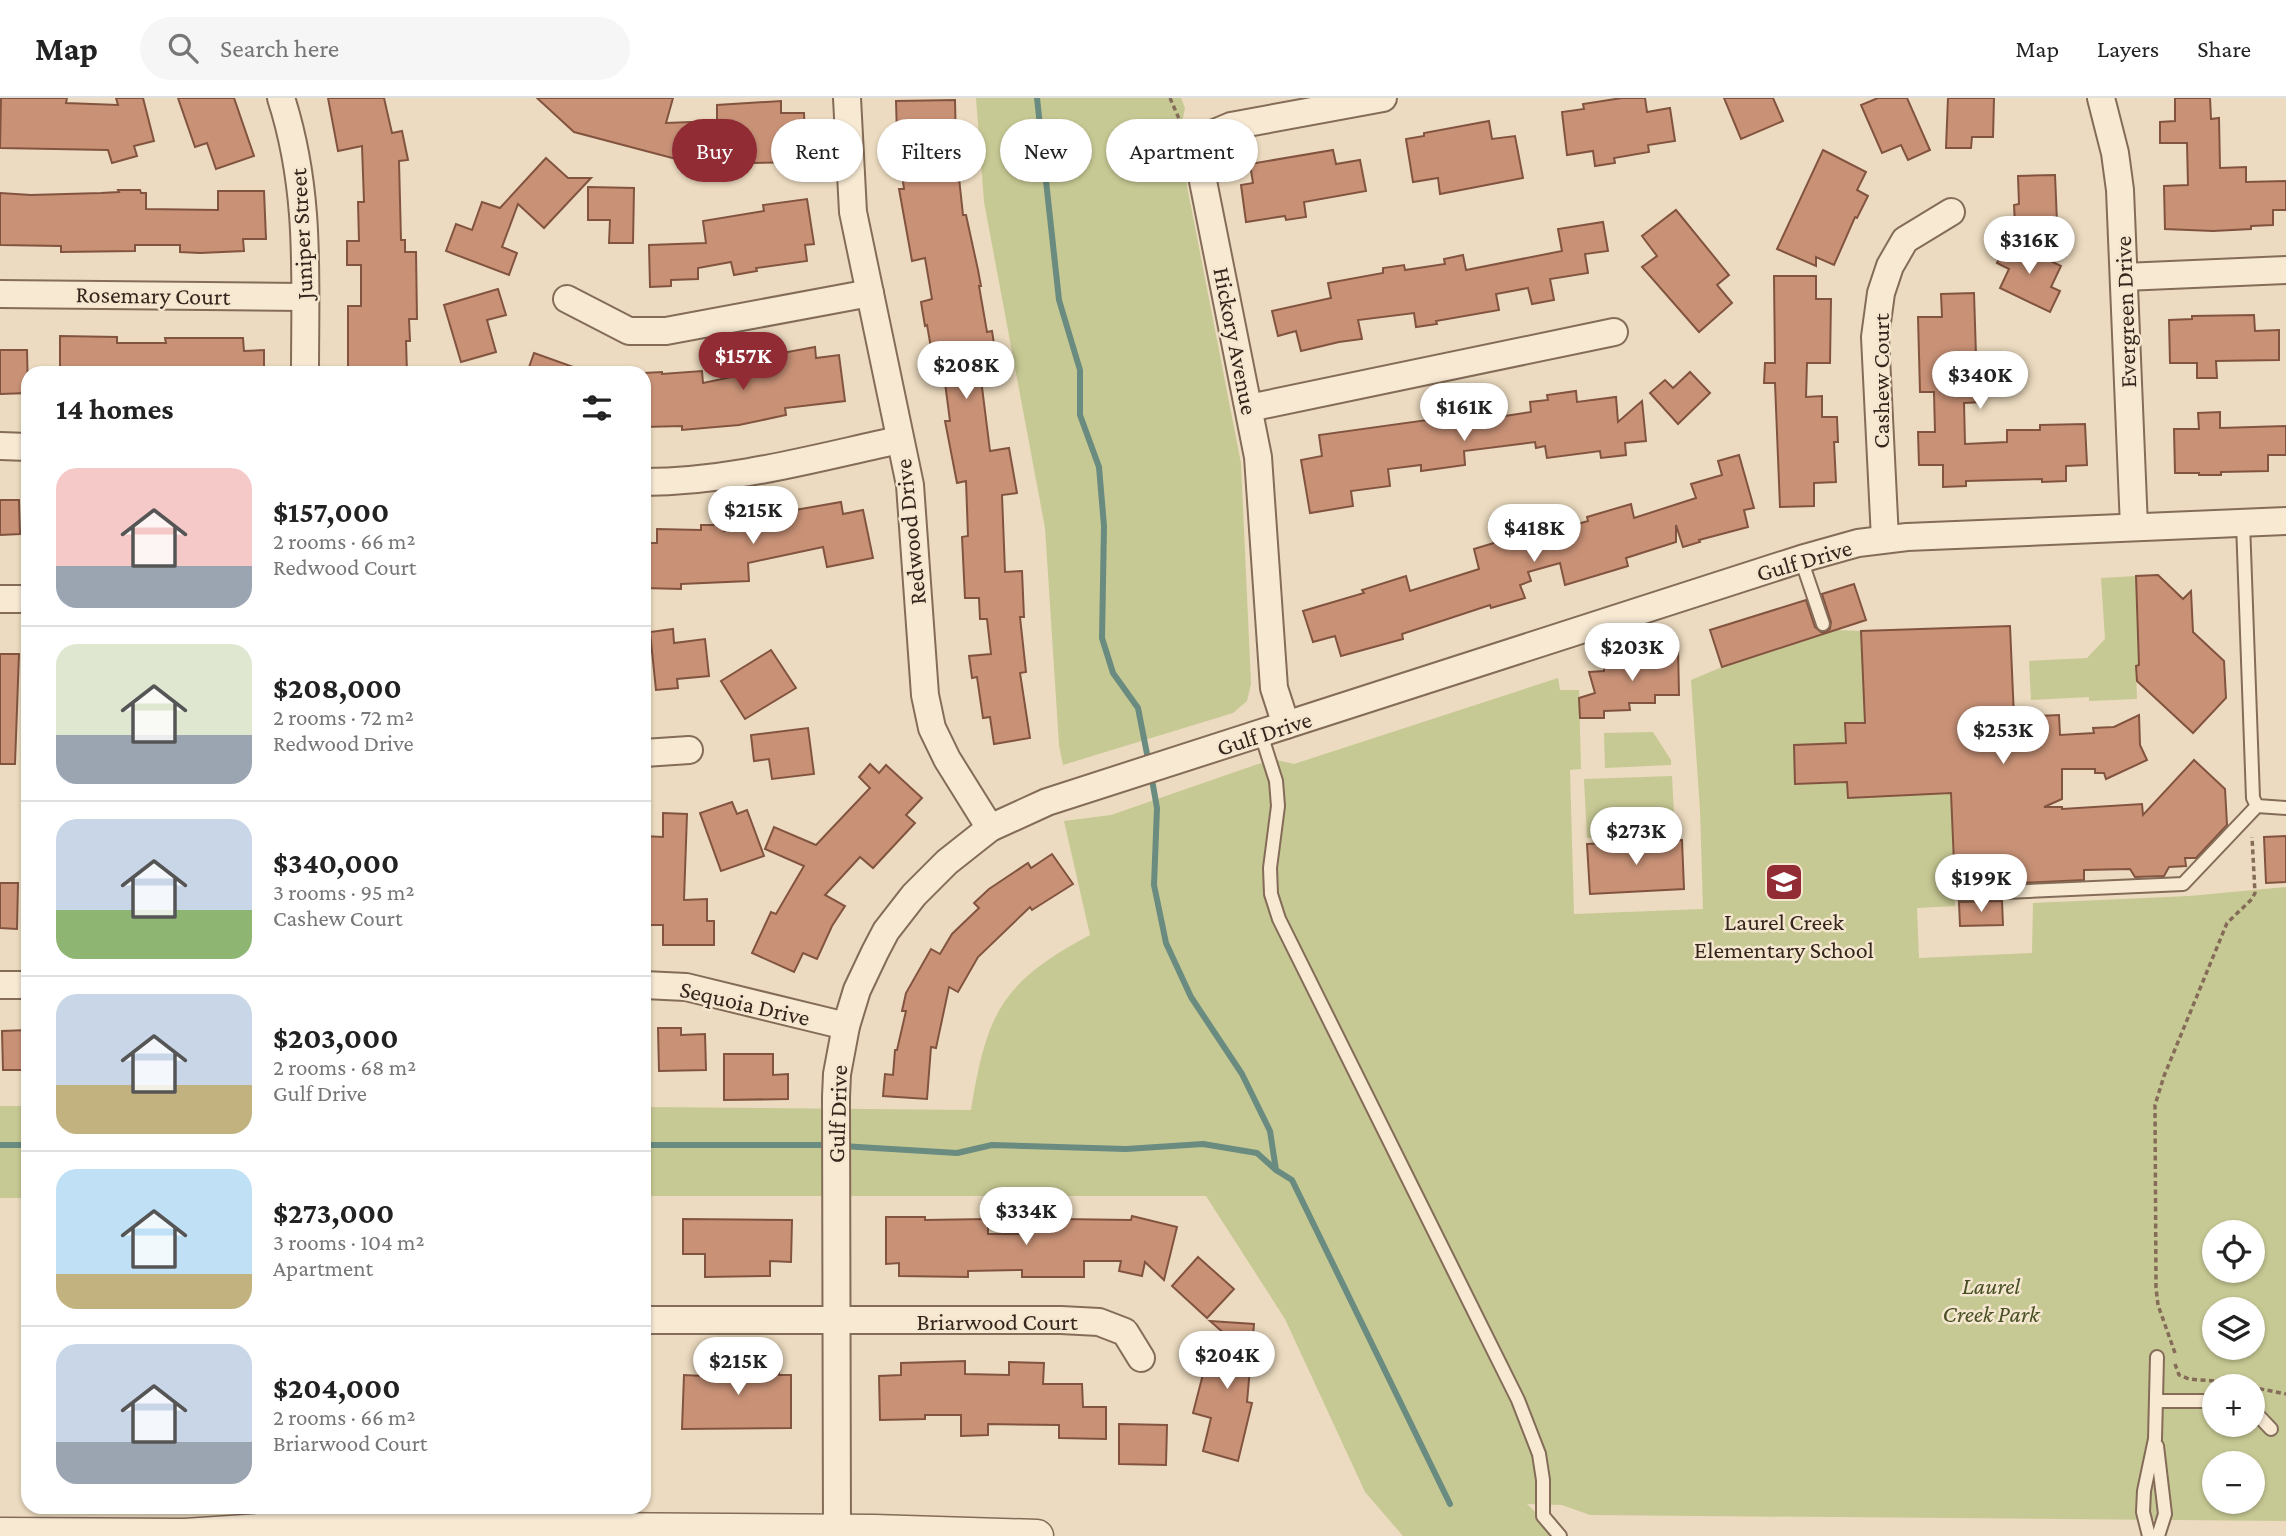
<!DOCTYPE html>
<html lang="en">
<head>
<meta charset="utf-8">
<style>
  :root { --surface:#fff; --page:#f6f6f6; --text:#222; --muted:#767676; --line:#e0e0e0; --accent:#912b34 }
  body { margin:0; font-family:"Crimson Pro",serif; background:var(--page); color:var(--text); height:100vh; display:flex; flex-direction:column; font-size:26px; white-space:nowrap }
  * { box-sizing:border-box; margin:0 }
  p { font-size:23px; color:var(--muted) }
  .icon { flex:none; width:38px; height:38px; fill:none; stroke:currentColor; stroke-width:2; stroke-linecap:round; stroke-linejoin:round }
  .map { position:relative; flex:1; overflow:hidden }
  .panel { position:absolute; left:21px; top:268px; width:630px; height:1148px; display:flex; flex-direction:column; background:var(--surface); border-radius:21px; box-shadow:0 2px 5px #0004 }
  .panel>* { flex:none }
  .banner { position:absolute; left:672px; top:21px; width:665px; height:63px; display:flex; gap:14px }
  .fabs { position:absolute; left:2202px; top:1122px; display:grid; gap:14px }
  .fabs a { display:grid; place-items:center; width:63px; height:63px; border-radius:50%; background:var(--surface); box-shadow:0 2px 5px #0004; font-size:35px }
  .price { position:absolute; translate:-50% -60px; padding:0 16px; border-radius:24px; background:#fff; color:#222; font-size:23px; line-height:46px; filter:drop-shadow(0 2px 4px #0008) }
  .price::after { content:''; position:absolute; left:50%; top:42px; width:21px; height:16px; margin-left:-10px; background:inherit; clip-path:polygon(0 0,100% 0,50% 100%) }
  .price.on { background:var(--accent); color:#fff }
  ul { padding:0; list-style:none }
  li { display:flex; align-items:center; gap:21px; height:175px; padding:0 35px }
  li+li { border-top:2px solid var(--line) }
  li span { display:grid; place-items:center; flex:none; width:196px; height:140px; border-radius:21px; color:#555 }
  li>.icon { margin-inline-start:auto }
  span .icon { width:84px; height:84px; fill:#fffc; stroke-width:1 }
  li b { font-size:30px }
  h2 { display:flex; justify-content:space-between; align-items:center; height:84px; padding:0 35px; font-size:30px }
  .chip { padding:0 24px; border-radius:32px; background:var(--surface); box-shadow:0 2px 5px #0004; font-size:24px; line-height:63px }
  .chip.on { background:var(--accent); color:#fff }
  header { display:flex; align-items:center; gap:42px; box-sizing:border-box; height:98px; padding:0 35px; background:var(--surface); border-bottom:2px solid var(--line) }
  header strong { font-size:33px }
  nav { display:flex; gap:38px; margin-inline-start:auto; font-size:24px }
  .search { width:490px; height:63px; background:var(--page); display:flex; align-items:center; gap:18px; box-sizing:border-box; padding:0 24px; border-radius:38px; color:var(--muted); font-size:26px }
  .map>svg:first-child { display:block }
</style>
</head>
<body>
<header>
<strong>Map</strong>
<div class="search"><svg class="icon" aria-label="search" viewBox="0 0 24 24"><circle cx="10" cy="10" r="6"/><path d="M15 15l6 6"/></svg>Search here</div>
<nav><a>Map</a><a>Layers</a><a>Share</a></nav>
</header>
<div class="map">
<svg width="2286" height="1438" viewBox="0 0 2286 1438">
  <rect width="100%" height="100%" fill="#ecdbc0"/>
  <!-- green -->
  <g fill="#c7c994" fill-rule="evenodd">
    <path d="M976,0H1181L1185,10L1180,35L1181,57L1241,365L1251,586L1247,603L1233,615L1063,667L1059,647L1045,430L984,104Z"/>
    <path d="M2136,478L2139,567L2136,568L2137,601L2089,603V599L2031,602L2029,563L2087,560L2105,541L2101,480Z"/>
    <path d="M1836,532L1861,533L1865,625H1845L1846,646L1794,647L1795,686L1826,685L1847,680L1848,700L1951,695L1955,808L1917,810L1919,860L2032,855L2033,805L2189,798L2286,789V1423L1590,1417L1562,1407L1527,1406L1560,1438H1403L1365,1394L1285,1221L1206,1098H644V1009L971,1012C987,914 1002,884 1090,837L1064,723L1111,717L1258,666L1277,662L1294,666L1558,580L1560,592H1579L1581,671L1570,672L1574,816L1703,811L1700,712L1691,582L1722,569ZM2214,1134H2252V1172H2214ZM2214,1211H2252V1250H2214ZM2214,1288H2252V1326H2214ZM2214,1365H2252V1404H2214Z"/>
    <path d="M1653,634L1671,662V667L1605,670L1604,635Z"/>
    <path d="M1672,678L1675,736L1587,740L1584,681Z"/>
    <rect x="0" y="1008" width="28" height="92"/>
  </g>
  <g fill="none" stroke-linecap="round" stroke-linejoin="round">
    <!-- stream -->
    <g stroke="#6a8b80" stroke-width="6">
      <path d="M1037,0L1059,202L1080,272V317L1099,369L1104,428L1102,540L1113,575L1138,610L1149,666"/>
      <path d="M1151,676L1157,710L1154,787L1166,845L1191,899L1242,976L1270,1033L1276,1072L1292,1082L1450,1406"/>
      <path d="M0,1047H28"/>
      <path d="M644,1047H831"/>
      <path d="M842,1048L957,1055L992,1047L1126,1051L1203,1046L1257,1055L1276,1072"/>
    </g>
  </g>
  <!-- building -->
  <g fill="#c99277" stroke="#82543f" stroke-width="2">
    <path d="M1,0H67L66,5L118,7L116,0H143L154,43L134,48L137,58L112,65L108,52L0,50Z"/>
    <path d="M178,0H234L254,58L216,71L207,45L195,49Z"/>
    <path d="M328,0H384L392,35L402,33L408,62L399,63L401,142H405V154H416L417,221H409L410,243H406L407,275H348V208H361V167H347V143H359L358,104H364L362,48L338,53Z"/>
    <path d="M537,0H673L666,25L717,23V7L781,3V15H804L806,64L695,66L574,34Z"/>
    <path d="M1622,0H1645L1647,14L1670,10L1675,43L1648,47L1649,54L1614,60L1615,65L1595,68L1593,53L1567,57L1562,14L1584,11L1583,6Z"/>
    <path d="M1724,0H1773L1783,23L1741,41Z"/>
    <path d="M1878,0H1907L1930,52L1908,62L1901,47L1882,55L1861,7Z"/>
    <path d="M1948,0H1994L1993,39H1972L1971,50H1946Z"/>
    <path d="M2175,0H2210L2211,21L2219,20L2220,70L2246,69V84L2286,83V112H2273V127L2251,128V131L2213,133L2165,131L2164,88L2188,87L2187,45H2160V24L2175,23Z"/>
    <path d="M955,2L956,48H936L940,83L959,80L963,117H966L978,172L981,188H979L987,234L992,233L999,278L981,281L990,353L1009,350L1017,395L1002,397L1005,474L1022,473L1024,519H1020L1026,574L1020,575L1030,640L994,646L990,619L983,620L977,579L972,580L969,558L991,556L987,521H980L979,500H965L962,439L968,438L966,383L957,385L945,323H950L944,277L936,278L927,227L925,228L921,204L932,201L925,160L912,163L899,91H904L897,38L896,3Z"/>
    <path d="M1489,23L1492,41L1515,38L1523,80L1440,96L1438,80L1413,84L1406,41L1424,38V35Z"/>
    <path d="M1333,52L1336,66L1360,62L1366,93L1304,104L1306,119L1286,122L1285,118L1246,124L1241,87L1253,85L1250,66Z"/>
    <path d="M1823,52L1866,74L1857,92L1868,98L1857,120L1855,119L1834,167L1816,159V168L1777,151Z"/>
    <path d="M546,60L568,80H591L544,130L518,106L502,149L517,155L509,177L446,153L456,126L472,132L482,104L500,110Z"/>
    <path d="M2055,77L2057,124L2015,126L2014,107L2019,106L2018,78Z"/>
    <path d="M588,89L634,90L633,145H609L610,122H588Z"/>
    <path d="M118,92H140L141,95H146V111L218,112V93H264L266,141H243L244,153L200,155L180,154V147H135V153L61,154V148L0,147V95L31,97L101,95L119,94Z"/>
    <path d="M807,101L814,146L805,147L807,163L756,170L757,173L734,177L731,164L698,170V181L671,182V188L650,189L649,147L706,145L703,123L764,113L763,107Z"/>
    <path d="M1676,112L1729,177L1717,187L1732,205L1699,234L1642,169L1657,158L1642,138Z"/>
    <path d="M1603,124L1608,153L1585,156L1588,175L1550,181L1554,202L1532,206L1528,190L1496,196L1499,212L1436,223L1437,226L1416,229L1414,215L1358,222L1362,241L1339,244L1301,253L1296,233L1278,238L1272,213L1331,200L1328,185L1383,175V170L1404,167L1405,172L1445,166L1444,161L1463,157L1466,172L1562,153L1558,131Z"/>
    <path d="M2008,142L2061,168L2051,189L2060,193L2050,214L2000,190L2009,171L1997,165Z"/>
    <path d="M1774,178H1816V201H1831L1830,265H1807L1806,299L1822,298V319H1837L1838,344H1834L1836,384L1814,385V408L1780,409L1775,285H1764L1765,265H1775Z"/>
    <path d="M498,191L506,217L487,222L496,254L461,264L444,207Z"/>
    <path d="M1974,195L1976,258H1982L1983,304L1964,305L1965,346L2007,344V332H2040V327L2085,326L2087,367L2066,368V383L2042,384V381L1966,383V388L1943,389V367H1919L1918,334H1935L1934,294H1920L1918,219H1942L1941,196Z"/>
    <path d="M2254,217L2255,233L2279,232V262L2216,263L2217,280H2197V265H2170L2169,222L2192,221V218Z"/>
    <path d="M60,238L117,239V245H166L165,240H243L244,253L264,252V275H60Z"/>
    <path d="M815,249L816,260L839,257L845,303L785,310L786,317L739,327L682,332V328L644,329V275L662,274V276L702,273L703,285L741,277L739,263Z"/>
    <path d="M0,252H27L28,295L0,296Z"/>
    <path d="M534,255L582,272L581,275H527Z"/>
    <path d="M1690,274L1710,295L1678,326L1650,295L1665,282L1673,290Z"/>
    <path d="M1576,293L1577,304L1616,299L1618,324L1642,303L1646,343L1625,345L1626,357L1601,360L1600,353L1547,360L1545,348L1536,350L1535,344L1464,353L1465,367L1421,373V367L1388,371L1390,388L1351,393L1353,408L1310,415L1301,362L1322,358L1319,337L1435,321L1434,314L1475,309L1474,305L1496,303L1498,319L1531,314L1530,304L1548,302L1547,297Z"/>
    <path d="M2220,314V330L2286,328V357H2268V373L2221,374V377H2199V375H2175L2174,331H2199L2198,315Z"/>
    <path d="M1739,357L1754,410L1744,412L1748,429L1699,442L1700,444L1683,449L1676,427V444L1626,460L1628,468L1565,487L1560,465L1528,474L1531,483L1520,487L1525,500L1491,510L1490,507L1402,536L1403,541L1341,558L1335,538L1313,544L1303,513L1364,495L1362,492L1406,478L1410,493L1479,471L1474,451L1517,438L1519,443L1588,423L1587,419L1631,406L1634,420L1696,400L1691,386L1722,377L1718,363Z"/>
    <path d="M0,402H19L20,436L0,437Z"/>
    <path d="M841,404L843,416L863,412L873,460L827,469L823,449L748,465L749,483L681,486V491L644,490V445H657V431L701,432V427H724V433L779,422L778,415Z"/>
    <path d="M2158,477L2183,501L2191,493L2193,534L2224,563L2226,600L2193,635L2137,583L2136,568L2139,567L2136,478Z"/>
    <path d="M1854,486L1866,522L1722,569L1710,532L1806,502L1815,529L1821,534H1825L1830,531L1831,524L1822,496Z"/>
    <path d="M2010,528L2014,619L2059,617L2060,637L2094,635L2093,630L2114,629L2139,617L2140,647L2147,662L2106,681L2104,675H2095V671H2062V701L2044,709H2062V711L2142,706L2143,717L2194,662L2225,691L2227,727L2196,760H2185L2186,768L2169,769L2164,778L2135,779L2130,771L2084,772V782L1955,788L1951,695L1848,700L1847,684L1795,686L1794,647L1846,645L1845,625H1865L1861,533Z"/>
    <path d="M673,531L674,545L705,541L709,578L677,581L678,590L656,592L650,534Z"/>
    <path d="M1678,549L1679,597H1655V605H1629L1630,612L1604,613V620H1580L1579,600L1595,595L1589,574L1604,573V566H1629V558L1654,557V550Z"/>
    <path d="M771,552L796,590L745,621L721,583Z"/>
    <path d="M0,556H19L15,666H0Z"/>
    <path d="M808,630L814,676L772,681L769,661L754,663L751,637Z"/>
    <path d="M870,666L879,675L886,667L922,700L906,717L915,725L873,770L860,759L825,797L845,808L832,828L817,861L803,855L794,874L752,855L771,814L776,816L804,768L765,751L774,729L816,747L870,690L859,679Z"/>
    <path d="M732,704L737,716L747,712L764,758L721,773L700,715Z"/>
    <path d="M663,715L687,716L684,802L707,801V823H714V847H663V827H650V771H644V738L663,739Z"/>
    <path d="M2286,738V784L2266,785L2264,739Z"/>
    <path d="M1682,742L1684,791L1590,796L1587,746Z"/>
    <path d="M1052,756L1073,786L1032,812L1030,809L978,859L958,894L949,889L936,950L931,949L927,1001L883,998L885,976L893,977L895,952H897L906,913H902L906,895L931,851L940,856L952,836L979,810L974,805L989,791L1028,765L1031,770Z"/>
    <path d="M0,785H18L17,831L0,830Z"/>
    <path d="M2002,803L2003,827L1960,828L1959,804Z"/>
    <path d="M658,930H681V937L705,936L706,972L659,973Z"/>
    <path d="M28,932V972H3L2,933Z"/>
    <path d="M724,956H773V977L788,976V1001L724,1002Z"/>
    <path d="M1132,1118L1177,1129L1164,1182L1145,1164L1142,1178L1119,1173L1121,1163H1084V1179H1022V1172L968,1173V1179L899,1178V1165L886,1166V1119H925V1122L988,1121V1136H1020V1125H1061V1121L1131,1122Z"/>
    <path d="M683,1121L792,1122L791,1164L770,1163V1178L705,1179V1156H683Z"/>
    <path d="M1198,1159L1234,1191L1207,1220L1172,1188Z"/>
    <path d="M1210,1223L1254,1226L1247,1304L1252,1305L1238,1363L1203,1353L1211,1320L1193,1315L1202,1280L1205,1249L1243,1252Z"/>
    <path d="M704,1263L779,1264V1277H791V1330L682,1331L684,1277L704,1278Z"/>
    <path d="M965,1263V1276L1009,1277V1264L1044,1265L1043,1286H1082L1083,1309H1106V1341L1059,1340V1327L988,1326V1337L961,1338V1317H925V1321L880,1322L879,1278L901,1277V1265Z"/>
    <path d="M1119,1326L1167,1327L1166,1367L1119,1366Z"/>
  </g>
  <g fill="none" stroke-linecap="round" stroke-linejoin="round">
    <defs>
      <g id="service">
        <path d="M2243,425L2253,700L2257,708L2286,710"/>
        <path d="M1801,461L1823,526"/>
        <path d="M1261,636L1276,683L1278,708L1270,770L1271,796L1279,821L1518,1302L1539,1356L1543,1382V1418L1560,1438"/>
        <path d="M1962,796L2183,786L2257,708"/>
        <path d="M2157,1303H2214"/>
        <path d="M2252,1311L2271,1331"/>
        <path d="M2157,1348L2165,1416L2158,1438"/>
        <path d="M2149,1438L2143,1414L2144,1393L2155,1341L2157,1259"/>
      </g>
      <g id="minor">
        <path d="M281,0C311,93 305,179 305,275"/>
        <path d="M847,0L853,114L910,387L925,597L932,630L947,661L990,730"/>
        <path d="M2101,0L2115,55L2120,92L2134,429"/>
        <path d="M2124,179L2286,172"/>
        <path d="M0,196L305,199"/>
        <path d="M567,201L629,233H666L870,195"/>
        <path d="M1249,310L1614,234"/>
        <path d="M0,348L28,349"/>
        <path d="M644,384C731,384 815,360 899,342"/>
        <path d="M1885,441L1875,239L1881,195L1890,168L1905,142L1951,114"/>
        <path d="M0,501H28"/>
        <path d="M1286,627L1274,590L1258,359L1201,73L1207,38L1231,28L1383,0"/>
        <path d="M644,655L689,652"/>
        <path d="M0,887H28"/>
        <path d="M644,887L686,889L846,928"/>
        <path d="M644,1222H1061L1099,1224L1125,1234L1141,1260"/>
        <path d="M837,1438L836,999L837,976L846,928L857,892L875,854L886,833L914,797L947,764L990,730L1047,704L1801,461L1858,445L1907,439L2286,423"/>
      </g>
      <path id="tertiary" d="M0,1436L185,1437L303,1429L874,1433L1037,1438"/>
    </defs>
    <!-- service casing -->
    <use href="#service" stroke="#846c58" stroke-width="16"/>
    <!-- minor casing -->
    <use href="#minor" stroke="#846c58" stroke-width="30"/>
    <!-- tertiary casing -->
    <use href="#tertiary" stroke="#846c58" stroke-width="35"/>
    <!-- path -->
    <g stroke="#846c58" stroke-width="3.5" stroke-dasharray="5 3.5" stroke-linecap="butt">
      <path d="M1170,0L1180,23L1187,27"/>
      <path d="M2175,1255L2158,1207L2156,1190L2155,1007L2164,978L2227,825L2252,801L2255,795L2252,739"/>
      <path d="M2175,1266L2179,1277L2189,1281L2226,1284L2286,1296"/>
    </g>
    <!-- service -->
    <use href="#service" stroke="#f7e9d2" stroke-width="12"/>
    <!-- minor -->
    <use href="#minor" stroke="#f7e9d2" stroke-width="26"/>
    <!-- tertiary -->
    <use href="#tertiary" stroke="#f7e9d2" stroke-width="32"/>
  </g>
  <!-- icons -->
  <defs>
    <symbol id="school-square" viewBox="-11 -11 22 22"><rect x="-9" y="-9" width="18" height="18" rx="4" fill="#912b34" stroke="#f4e6cf"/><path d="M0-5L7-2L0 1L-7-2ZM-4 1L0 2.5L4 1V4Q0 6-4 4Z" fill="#fff"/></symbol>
  </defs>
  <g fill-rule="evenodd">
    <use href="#school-square" x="1762" y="762" width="44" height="44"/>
  </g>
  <g text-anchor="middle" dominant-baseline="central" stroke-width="5" stroke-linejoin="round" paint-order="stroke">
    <!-- street labels -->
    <g font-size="24" fill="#34261c" stroke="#f4e6cf">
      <text transform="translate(301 136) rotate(-93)">Juniper Street</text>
      <text transform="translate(153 197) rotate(1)">Rosemary Court</text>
      <text transform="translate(2125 214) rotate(-92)">Evergreen Drive</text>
      <text transform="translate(1236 243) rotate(79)">Hickory Avenue</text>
      <text transform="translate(1880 283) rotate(-90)">Cashew Court</text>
      <text transform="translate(910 434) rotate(-96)">Redwood Drive</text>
      <text transform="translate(1804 462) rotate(-16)">Gulf Drive</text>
      <text transform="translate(1264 635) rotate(-18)">Gulf Drive</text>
      <text transform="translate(745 905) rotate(13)">Sequoia Drive</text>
      <text transform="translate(837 1016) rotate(-88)">Gulf Drive</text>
      <text x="997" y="1223">Briarwood Court</text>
    </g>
    <!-- poi labels -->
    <g font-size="24" fill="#34261c" stroke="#f4e6cf">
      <text x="1784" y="823">Laurel Creek<tspan x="1784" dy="28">Elementary School</tspan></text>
    </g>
    <!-- park labels -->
    <g font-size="24" font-style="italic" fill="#485024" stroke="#f4e6cf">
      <text x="1991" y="1187">Laurel<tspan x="1991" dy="28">Creek Park</tspan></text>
    </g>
  </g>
</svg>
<div class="fabs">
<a><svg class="icon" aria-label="locate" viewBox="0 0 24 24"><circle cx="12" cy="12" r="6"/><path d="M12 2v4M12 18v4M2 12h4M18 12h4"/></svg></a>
<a><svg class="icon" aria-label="layers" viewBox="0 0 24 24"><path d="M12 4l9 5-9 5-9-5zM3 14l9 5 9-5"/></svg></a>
<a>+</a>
<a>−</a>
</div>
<b class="price" style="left:2029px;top:178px">$316K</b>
<b class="price on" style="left:743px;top:294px">$157K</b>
<b class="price" style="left:966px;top:303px">$208K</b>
<b class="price" style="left:1980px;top:313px">$340K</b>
<b class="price" style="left:1464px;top:345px">$161K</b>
<b class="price" style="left:753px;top:448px">$215K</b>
<b class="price" style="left:1534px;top:466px">$418K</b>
<b class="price" style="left:1632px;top:585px">$203K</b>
<b class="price" style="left:2003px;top:668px">$253K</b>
<b class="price" style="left:1636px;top:769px">$273K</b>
<b class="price" style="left:1981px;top:816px">$199K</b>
<b class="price" style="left:1026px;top:1149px">$334K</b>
<b class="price" style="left:1227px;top:1293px">$204K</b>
<b class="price" style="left:738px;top:1299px">$215K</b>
<div class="banner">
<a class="chip on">Buy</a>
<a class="chip">Rent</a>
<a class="chip">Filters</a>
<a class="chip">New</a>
<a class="chip">Apartment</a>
</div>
<section class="panel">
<h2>14 homes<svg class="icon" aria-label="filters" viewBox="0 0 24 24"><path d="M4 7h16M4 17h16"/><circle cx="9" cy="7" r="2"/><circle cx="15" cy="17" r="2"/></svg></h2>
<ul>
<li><span style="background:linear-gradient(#f6c9c9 70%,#9aa5b1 0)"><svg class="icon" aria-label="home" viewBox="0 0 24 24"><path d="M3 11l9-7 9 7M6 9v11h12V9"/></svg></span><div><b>$157,000</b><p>2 rooms · 66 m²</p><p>Redwood Court</p></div></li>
<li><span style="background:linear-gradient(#dfe7d0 65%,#9aa5b1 0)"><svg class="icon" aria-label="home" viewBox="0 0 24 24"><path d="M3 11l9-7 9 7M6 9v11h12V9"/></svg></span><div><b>$208,000</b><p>2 rooms · 72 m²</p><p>Redwood Drive</p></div></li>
<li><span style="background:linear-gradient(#c9d6e8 65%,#8fb573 0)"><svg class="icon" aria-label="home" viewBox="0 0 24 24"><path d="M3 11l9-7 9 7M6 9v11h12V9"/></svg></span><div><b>$340,000</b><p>3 rooms · 95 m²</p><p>Cashew Court</p></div></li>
<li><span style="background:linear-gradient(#c9d6e8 65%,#c2b280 0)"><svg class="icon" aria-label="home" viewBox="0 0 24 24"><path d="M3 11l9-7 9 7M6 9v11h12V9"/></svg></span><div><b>$203,000</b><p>2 rooms · 68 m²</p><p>Gulf Drive</p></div></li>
<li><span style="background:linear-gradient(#bfe0f5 75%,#c2b280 0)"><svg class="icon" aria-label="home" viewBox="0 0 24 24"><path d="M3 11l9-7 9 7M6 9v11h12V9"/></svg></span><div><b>$273,000</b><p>3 rooms · 104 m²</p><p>Apartment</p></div></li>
<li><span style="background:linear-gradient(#c9d6e8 70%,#9aa5b1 0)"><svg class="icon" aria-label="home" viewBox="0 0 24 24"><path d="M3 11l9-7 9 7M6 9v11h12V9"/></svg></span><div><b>$204,000</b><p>2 rooms · 66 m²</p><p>Briarwood Court</p></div></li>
</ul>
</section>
</div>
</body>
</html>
